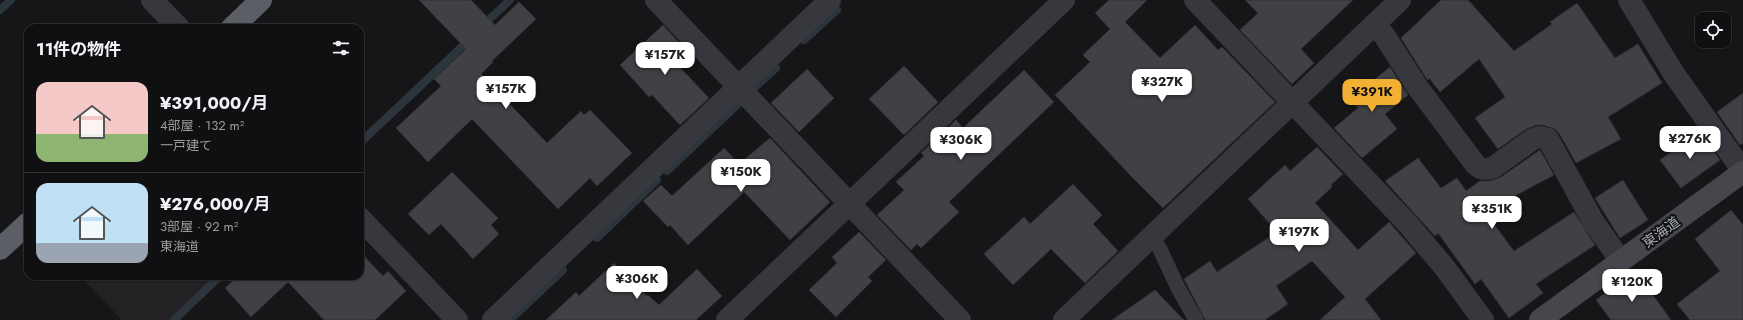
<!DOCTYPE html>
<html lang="ja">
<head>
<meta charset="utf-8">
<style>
  :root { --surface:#101012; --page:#19191b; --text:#f1f3f6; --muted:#9c9d9f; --line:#303032; --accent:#f2b134 }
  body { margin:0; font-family:Jost,"Noto Sans JP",sans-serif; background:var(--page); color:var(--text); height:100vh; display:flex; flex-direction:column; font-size:15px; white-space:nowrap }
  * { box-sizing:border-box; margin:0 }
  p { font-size:13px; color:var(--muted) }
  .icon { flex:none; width:22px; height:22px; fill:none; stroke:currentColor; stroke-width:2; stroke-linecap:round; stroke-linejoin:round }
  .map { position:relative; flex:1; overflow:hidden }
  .side { position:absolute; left:24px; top:24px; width:340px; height:256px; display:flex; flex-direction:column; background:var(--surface); border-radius:12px; box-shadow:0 1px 3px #0004,0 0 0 1px var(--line) }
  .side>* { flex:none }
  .controls { position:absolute; left:1695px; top:12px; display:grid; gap:8px }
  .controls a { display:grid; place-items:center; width:36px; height:36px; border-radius:8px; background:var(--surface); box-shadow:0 1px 3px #0004,0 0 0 1px var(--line); font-size:20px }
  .price { position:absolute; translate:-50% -34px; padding:0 9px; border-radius:8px; background:#fff; color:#222; font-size:13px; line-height:26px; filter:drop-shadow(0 1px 2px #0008) }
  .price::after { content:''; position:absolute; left:50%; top:24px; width:12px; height:9px; margin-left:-6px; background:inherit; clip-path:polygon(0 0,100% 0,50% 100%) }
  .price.active { background:var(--accent); color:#111 }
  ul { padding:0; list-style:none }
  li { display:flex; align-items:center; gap:12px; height:100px; padding:0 12px }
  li+li { border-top:1px solid var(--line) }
  li span { display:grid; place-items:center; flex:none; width:112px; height:80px; border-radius:12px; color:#555 }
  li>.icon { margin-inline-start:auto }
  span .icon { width:48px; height:48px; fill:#fffc; stroke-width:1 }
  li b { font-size:17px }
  h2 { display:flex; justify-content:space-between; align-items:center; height:48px; padding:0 12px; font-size:17px }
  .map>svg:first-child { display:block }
</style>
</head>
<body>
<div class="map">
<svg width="1743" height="320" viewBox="0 0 1743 320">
  <rect width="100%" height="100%" fill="#161618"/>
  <!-- built -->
  <path fill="#222225" d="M80,276H216L170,320H122Z"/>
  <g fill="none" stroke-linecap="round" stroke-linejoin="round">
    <!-- stream -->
    <g stroke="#2c353c" stroke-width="8">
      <path d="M0,10L11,0"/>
      <path d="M482,26L510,0"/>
      <path d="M804,40L837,10"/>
      <path d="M754,88L776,68"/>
      <path d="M360,143L470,39"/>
      <path d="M667,171L739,103"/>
      <path d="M597,238L657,180"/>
      <path d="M174,320L220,276"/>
      <path d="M510,320L563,270"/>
    </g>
  </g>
  <!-- building -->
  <g fill="#404145" stroke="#303034">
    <path d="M419,0H471L495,25L519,2L536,19L492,61L493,62L481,74L547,143L581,111L584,115L590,110L632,153L597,186L590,178L558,209L472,119L428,162L396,128L441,86L434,79L466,49Z"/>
    <path d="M1109,0H1147L1125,22L1160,58L1195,25L1218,50L1222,47L1275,102L1163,208L1130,175L1055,95L1090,62L1083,55L1110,29L1095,13Z"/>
    <path d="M1245,0H1353L1301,49L1314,63L1292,84L1240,30L1258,13Z"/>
    <path d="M1441,0H1468L1514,51L1552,24L1550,22L1577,3L1615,58L1638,44L1662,83L1608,117L1621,139L1576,163L1559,133L1555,129L1543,125H1537L1526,129L1498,149L1475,118L1505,97L1479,59L1440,92L1429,78L1428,80L1426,78L1401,38Z"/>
    <path d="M663,25L685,49L673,60L709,98L680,125L652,95L649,97L620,65Z"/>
    <path d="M904,66L938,102L904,135L869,99Z"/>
    <path d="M1390,67L1408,95L1385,114L1397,129L1362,158L1334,128L1358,108L1347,94L1365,79L1369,84Z"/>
    <path d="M807,69L834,98L799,132L771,103Z"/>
    <path d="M1024,70L1054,102L949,202L959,212L921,248L917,244L911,250L877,215L904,190L896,182L924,156L921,153L956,120L963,128Z"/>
    <path d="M1743,93V143L1740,145L1717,112Z"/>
    <path d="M1699,131L1720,160L1681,188L1660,160Z"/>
    <path d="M770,138L830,202L790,240L744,192L688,245L670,225L668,227L643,201L661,185L672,196L724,148L739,164Z"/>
    <path d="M1317,147L1343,174L1331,185L1332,187L1315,203L1358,250L1389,222L1416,253L1365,299L1381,320H1320L1345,297L1312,261L1276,286L1288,304L1265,320H1205L1184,279L1210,261L1217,272L1277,232L1248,199L1285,165L1290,171Z"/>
    <path d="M1540,150L1554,175L1485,212L1514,251L1574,212L1595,245L1536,284L1543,293L1509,318L1481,279L1475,284L1438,233L1435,236L1385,181L1418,158L1441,188L1457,178L1466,191L1480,181H1490L1501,177Z"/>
    <path d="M452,172L498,218L491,225L499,234L473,259L441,224L429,235L408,214Z"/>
    <path d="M1623,180L1648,220L1620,238L1595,198Z"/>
    <path d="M1073,184L1102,215L1093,224L1118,251L1085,283L1051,249L1013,285L984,254L1024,217L1030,224Z"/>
    <path d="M1731,210L1743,225V320H1690L1677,304L1720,271L1695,239Z"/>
    <path d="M859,232L886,260L868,277L872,281L836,317L809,290L837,263L832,257Z"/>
    <path d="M360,252L383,276L388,271L406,291L375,320H324L288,282L251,317L225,288L238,276H360Z"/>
    <path d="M614,263L647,296L648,295L659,305L697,269L722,296L696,320H546L576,292L579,296Z"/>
    <path d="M1640,277L1671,320H1611L1596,300L1622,280L1627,287Z"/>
    <path d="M1155,290L1184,320H1112Z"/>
  </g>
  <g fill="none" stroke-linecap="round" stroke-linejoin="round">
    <!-- service -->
    <path stroke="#37383d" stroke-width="15" d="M1150,238L1159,247L1178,288L1196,320"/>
    <!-- minor -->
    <g stroke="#37383d" stroke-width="22">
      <path d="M152,0L179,28"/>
      <path d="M656,0L960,320"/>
      <path d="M1195,0L1408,224L1445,268L1483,320"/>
      <path d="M1629,0L1674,74L1743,171"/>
      <path d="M1374,25L1384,35L1416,85L1475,164C1481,170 1486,170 1494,167L1533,139L1540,137L1548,139L1593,221L1621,261"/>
      <path d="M360,218L457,320"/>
      <path d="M493,320L830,0"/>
      <path d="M727,320L1064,0"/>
      <path d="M1064,320L1400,0"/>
    </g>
    <!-- secondary -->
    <path stroke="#45474d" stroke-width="22" d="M1540,320L1743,172"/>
    <!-- trunk -->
    <g stroke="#5b5e65" stroke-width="22">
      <path d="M232,28L261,0"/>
      <path d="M0,249L28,223"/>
    </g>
  </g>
  <g text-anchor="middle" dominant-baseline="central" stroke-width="4" stroke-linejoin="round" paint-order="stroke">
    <!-- street labels -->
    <g font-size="14" fill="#a8adb8" stroke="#111113">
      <text transform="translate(1661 232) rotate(-36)">東海道</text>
    </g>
  </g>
</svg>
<div class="controls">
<a><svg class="icon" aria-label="locate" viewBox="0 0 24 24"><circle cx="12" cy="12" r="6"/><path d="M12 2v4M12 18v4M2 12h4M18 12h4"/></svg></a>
</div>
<b class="price" style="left:665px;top:76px">¥157K</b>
<b class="price" style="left:1162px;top:103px">¥327K</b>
<b class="price" style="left:506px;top:110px">¥157K</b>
<b class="price active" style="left:1372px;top:113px">¥391K</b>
<b class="price" style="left:1690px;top:160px">¥276K</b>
<b class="price" style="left:961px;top:161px">¥306K</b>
<b class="price" style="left:741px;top:193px">¥150K</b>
<b class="price" style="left:1492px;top:230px">¥351K</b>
<b class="price" style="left:1299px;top:253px">¥197K</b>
<b class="price" style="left:637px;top:300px">¥306K</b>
<b class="price" style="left:1632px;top:303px">¥120K</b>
<section class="side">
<h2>11件の物件<svg class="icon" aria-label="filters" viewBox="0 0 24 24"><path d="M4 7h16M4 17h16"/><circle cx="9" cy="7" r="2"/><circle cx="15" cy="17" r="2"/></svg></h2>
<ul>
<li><span style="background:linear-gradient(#f6c9c9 65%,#8fb573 0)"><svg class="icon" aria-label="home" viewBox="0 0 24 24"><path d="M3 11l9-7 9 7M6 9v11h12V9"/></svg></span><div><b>¥391,000/月</b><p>4部屋 · 132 m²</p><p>一戸建て</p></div></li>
<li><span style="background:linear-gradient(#bfe0f5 75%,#9aa5b1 0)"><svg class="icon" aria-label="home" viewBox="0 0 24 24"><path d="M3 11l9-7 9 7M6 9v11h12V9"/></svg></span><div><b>¥276,000/月</b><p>3部屋 · 92 m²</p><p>東海道</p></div></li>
</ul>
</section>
</div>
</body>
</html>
